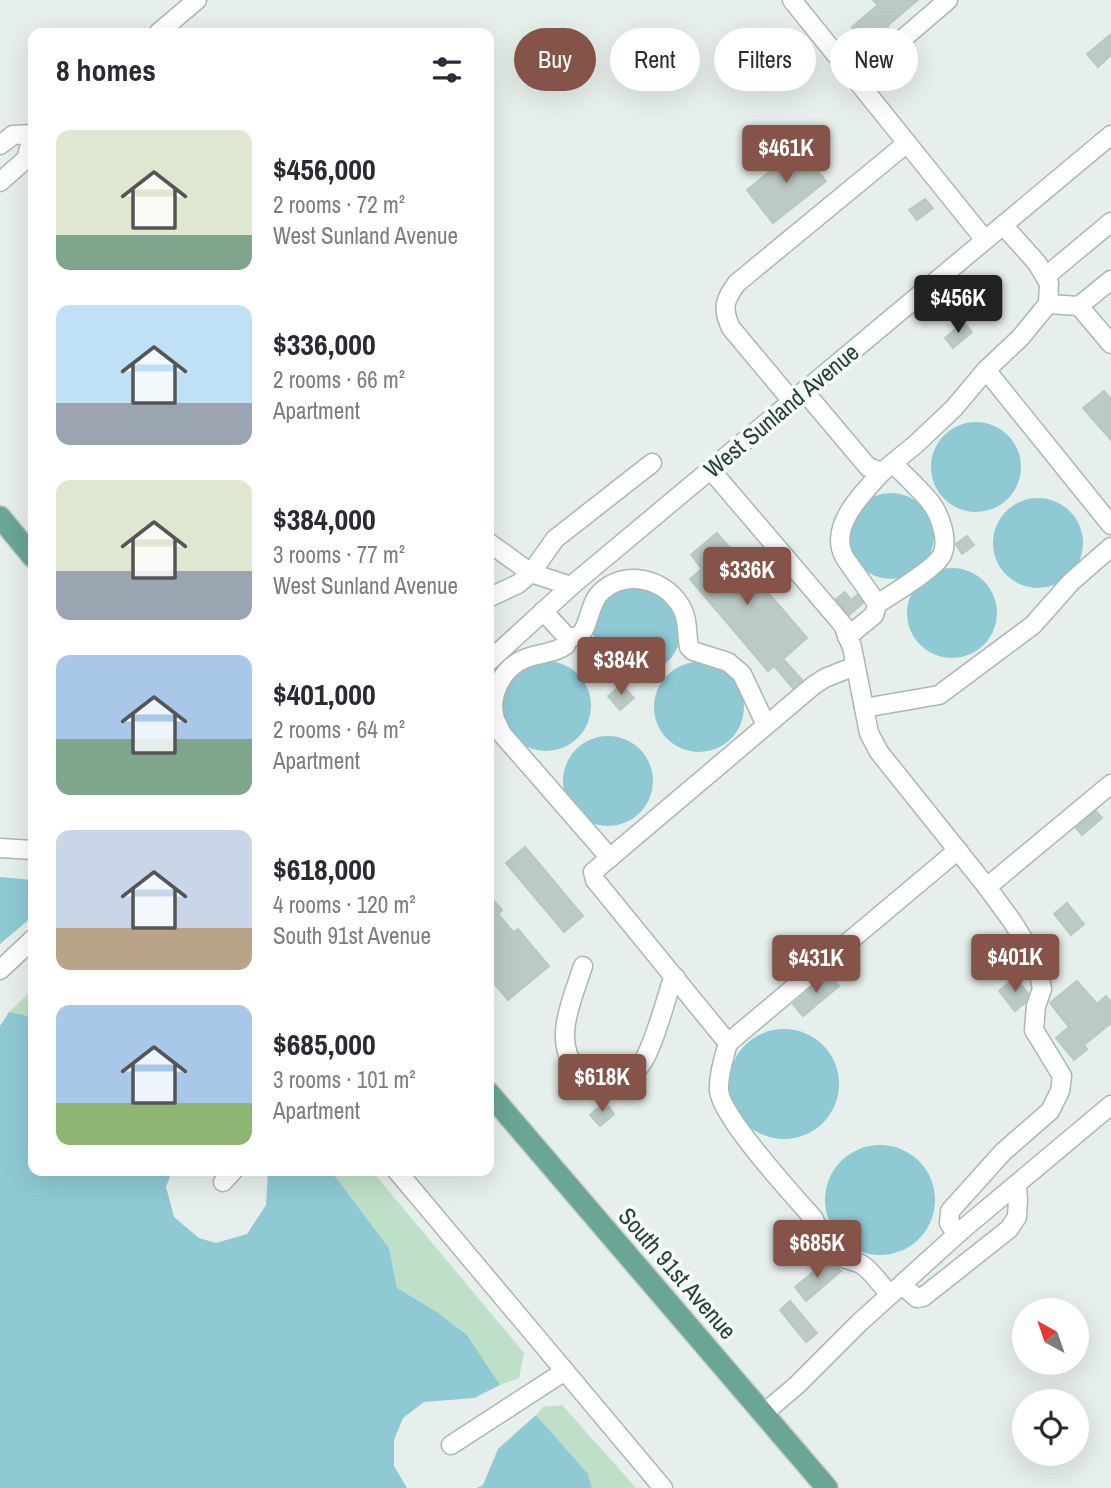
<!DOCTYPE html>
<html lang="en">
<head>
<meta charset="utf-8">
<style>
  :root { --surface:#fff; --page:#f7f7f7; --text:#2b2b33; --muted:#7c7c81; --accent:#855347 }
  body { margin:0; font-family:"Archivo Narrow",sans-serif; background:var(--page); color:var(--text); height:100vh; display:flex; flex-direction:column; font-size:26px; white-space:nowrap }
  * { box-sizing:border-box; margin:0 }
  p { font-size:23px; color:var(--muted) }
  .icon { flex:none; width:38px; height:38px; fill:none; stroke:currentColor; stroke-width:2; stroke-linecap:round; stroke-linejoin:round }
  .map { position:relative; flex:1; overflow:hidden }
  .details { position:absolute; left:28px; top:28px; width:466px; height:1148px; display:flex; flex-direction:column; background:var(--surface); border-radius:14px; box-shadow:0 7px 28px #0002 }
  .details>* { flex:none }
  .banner { position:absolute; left:514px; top:28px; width:490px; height:63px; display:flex; gap:14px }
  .needle { width:46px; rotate:320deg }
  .tools { position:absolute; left:1012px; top:1298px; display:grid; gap:14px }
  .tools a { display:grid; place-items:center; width:77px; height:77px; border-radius:50%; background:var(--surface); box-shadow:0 7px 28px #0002; font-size:35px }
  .price { position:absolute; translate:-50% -60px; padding:0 16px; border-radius:7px; background:var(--accent); color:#fff; font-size:23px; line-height:46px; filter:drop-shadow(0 2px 4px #0008) }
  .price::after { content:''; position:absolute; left:50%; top:42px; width:21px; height:16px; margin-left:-10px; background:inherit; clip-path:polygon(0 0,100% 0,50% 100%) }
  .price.active { background:#222; color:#fff }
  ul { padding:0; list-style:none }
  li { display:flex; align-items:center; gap:21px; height:175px; padding:0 28px }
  li span { display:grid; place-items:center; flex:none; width:196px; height:140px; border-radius:14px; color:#555 }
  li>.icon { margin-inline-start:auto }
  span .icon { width:84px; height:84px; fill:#fffc; stroke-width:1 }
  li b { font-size:30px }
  h2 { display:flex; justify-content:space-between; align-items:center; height:84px; padding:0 28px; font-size:30px }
  .chip { padding:0 24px; border-radius:32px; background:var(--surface); box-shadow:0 7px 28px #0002; font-size:24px; line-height:63px }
  .chip.active { background:var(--accent); color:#fff }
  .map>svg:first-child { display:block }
</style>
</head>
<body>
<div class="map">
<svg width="1111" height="1488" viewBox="0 0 1111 1488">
  <rect width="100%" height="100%" fill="#e6efeb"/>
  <!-- green -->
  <g fill="#bfe0c8">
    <path d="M33,989V1017L9,1012Z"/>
    <path d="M331,1171H372L524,1353L519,1378L500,1385L467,1335L437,1312L397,1288L389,1248Z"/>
    <path d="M562,1405L636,1488H592L588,1474L536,1415L543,1407Z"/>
  </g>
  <!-- water -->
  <g fill="#8ec9d4">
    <circle cx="976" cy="467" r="45"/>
    <circle cx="891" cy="536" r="43"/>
    <circle cx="1038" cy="543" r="45"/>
    <circle cx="952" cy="613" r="45"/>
    <circle cx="637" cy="630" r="44"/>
    <circle cx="546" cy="706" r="45"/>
    <circle cx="699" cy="707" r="45"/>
    <circle cx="608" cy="781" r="45"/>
    <path d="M0,877L33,880V916L0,944Z"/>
    <path d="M9,1012L33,1017V1171H172L166,1187L174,1217L199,1238L216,1243L247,1234L266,1205L268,1171H331L389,1248L397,1288L437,1312L467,1335L500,1385L474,1398L424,1402L403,1418L394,1440V1466L407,1488H0V1026Z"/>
    <circle cx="784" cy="1084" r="55"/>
    <circle cx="880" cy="1200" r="55"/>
    <path d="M536,1415L588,1474L592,1488H477L483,1485L498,1449Z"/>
  </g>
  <!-- building -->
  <g fill="#bbcac4" stroke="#b8c9c2" stroke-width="2">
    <path d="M873,0H918L887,26L893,33L872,51L852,27L878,5Z"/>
    <path d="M1111,34V55L1098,67L1087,54Z"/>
    <path d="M799,148L826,181L773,223L747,190Z"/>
    <path d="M925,199L933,208L917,220L909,210Z"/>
    <path d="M964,322L972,332L953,348L945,338Z"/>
    <path d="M1104,391L1111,399V440L1083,408Z"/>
    <path d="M717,533L807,638L783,659L802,680L793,688L774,666L768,671L690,579L702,569L691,555Z"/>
    <path d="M967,536L974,545L962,554L956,544Z"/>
    <path d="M845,592L851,600L857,595L863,603L849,615L836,599Z"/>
    <path d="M621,685L634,698L620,710L608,696Z"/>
    <path d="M1096,811L1102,818L1082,835L1076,828Z"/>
    <path d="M525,847L583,916L564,932L506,863Z"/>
    <path d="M488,894L502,910L498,914L513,932L518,929L549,966L508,1000L488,976Z"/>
    <path d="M1067,903L1084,924L1071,935L1054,914Z"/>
    <path d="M829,973L839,986L803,1016L793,1004Z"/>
    <path d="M1015,978L1028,993L1025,1003L1015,1011L999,991Z"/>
    <path d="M1077,981L1097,1004L1106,996L1111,1002V1023L1084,1045L1087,1049L1074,1060L1056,1038L1069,1027L1050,1003Z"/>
    <path d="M605,1102L614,1114L600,1126L590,1115Z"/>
    <path d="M828,1260L841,1271L806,1301L795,1287Z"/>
    <path d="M790,1301L817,1333L806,1342L780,1310Z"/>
  </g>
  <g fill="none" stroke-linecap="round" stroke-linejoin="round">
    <defs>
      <g id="minor">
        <path d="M792,0L985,240"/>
        <path d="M158,33L197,0"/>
        <path d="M856,79L948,0"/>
        <path d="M0,145L13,135L33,134"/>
        <path d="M0,182L26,159L33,134"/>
        <path d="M1045,277L1111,222"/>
        <path d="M1048,304L1079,306L1111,280"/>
        <path d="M1079,306L1111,344"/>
        <path d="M986,370L1111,525"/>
        <path d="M804,391L868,467L882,472L916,444L954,408L986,370L1020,338L1048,304L1049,283L1037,263L1003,225"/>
        <path d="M792,401L731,328C722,309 724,300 737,283L907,143"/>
        <path d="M710,469L843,625L852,647L869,733L879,752L987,887L1012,921L1036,960L1042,989L1036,1006L1034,1030L1062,1076L1060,1091L1050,1111L1003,1152L950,1211L949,1223L953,1229H963L1111,1105"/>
        <path d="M488,542L531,573L571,586"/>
        <path d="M488,598L518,584L531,573L555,539L652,463"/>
        <path d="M877,604C891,595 936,568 942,555C949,540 940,515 931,503C920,489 905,476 893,463"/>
        <path d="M543,611L568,638L566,645C554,654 538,653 524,659C503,668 488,695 495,719C497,724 500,729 502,734L610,858"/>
        <path d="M847,637L874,615L877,604C867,588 855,573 845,558C827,527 863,493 882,472"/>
        <path d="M568,638C571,637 575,637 578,636C589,630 589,604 600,593C624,569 663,578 680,605C689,619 686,633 689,647L693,651L728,662L742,674L766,725"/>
        <path d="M488,662L571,586L1111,135"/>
        <path d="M855,666L825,678L814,685L593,872L595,880L728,1043L958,850"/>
        <path d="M864,708L939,695L1033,625L1071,582L1111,547"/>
        <path d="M0,848L33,850"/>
        <path d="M987,887L1111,784"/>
        <path d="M583,966C573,998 552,1039 576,1069C582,1076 590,1081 599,1081C613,1081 629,1079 639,1067C652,1053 665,1002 672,981L676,978"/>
        <path d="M0,970L33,939"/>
        <path d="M728,1043C724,1058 718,1075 719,1091C722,1118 793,1195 814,1219C818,1231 832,1252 844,1258C851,1262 858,1261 864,1266C874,1274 882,1286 890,1295"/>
        <path d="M397,1171L663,1488"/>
        <path d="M223,1182L233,1171"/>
        <path d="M902,1285L917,1298L923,1297L1009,1229L1017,1217L1018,1200L1017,1185"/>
        <path d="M764,1413L797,1385L859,1323L963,1229"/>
        <path d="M451,1445L565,1371"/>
      </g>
      <g id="major">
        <path d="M0,517L33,557"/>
        <path d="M488,1092L827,1488"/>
      </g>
    </defs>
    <!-- minor casing -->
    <use href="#minor" stroke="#a8b8b2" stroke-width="21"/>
    <!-- major casing -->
    <use href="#major" stroke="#c2cac8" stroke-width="24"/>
    <!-- minor -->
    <use href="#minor" stroke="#fff" stroke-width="18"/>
    <!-- major -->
    <use href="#major" stroke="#6aa596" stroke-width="21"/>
  </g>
  <g text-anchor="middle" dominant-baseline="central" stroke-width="7" stroke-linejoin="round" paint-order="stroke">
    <!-- street labels -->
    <g font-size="24" fill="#24423a" stroke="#f7fbf9">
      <text transform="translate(781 410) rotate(-40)">West Sunland Avenue</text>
      <text transform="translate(678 1273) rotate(49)">South 91st Avenue</text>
    </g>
  </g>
</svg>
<div class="tools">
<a><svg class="needle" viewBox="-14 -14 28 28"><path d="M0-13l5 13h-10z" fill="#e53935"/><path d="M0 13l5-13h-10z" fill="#7c7c81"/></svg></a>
<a><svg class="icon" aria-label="locate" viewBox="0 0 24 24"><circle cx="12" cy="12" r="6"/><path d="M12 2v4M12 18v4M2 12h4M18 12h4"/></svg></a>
</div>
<b class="price" style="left:786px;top:185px">$461K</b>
<b class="price active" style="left:958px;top:335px">$456K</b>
<b class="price" style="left:747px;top:607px">$336K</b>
<b class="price" style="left:621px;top:697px">$384K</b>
<b class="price" style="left:1015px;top:994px">$401K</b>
<b class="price" style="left:816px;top:995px">$431K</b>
<b class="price" style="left:602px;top:1114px">$618K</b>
<b class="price" style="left:817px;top:1280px">$685K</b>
<div class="banner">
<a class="chip active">Buy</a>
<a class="chip">Rent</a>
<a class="chip">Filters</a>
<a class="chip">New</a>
</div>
<section class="details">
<h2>8 homes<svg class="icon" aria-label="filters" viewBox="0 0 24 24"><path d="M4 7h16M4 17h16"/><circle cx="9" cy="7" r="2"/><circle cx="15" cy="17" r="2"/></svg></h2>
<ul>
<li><span style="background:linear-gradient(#dfe7d0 75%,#7fa58c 0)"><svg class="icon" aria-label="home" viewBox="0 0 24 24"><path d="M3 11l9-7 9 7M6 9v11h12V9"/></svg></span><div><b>$456,000</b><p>2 rooms · 72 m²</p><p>West Sunland Avenue</p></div></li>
<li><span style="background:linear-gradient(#bfe0f5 70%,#9aa5b1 0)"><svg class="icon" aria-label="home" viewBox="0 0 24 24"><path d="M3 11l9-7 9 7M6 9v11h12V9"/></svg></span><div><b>$336,000</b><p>2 rooms · 66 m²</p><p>Apartment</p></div></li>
<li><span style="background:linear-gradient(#dfe7d0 65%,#9aa5b1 0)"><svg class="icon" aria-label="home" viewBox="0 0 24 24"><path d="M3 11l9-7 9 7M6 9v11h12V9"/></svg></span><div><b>$384,000</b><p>3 rooms · 77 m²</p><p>West Sunland Avenue</p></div></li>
<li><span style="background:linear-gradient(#a9c7e8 60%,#7fa58c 0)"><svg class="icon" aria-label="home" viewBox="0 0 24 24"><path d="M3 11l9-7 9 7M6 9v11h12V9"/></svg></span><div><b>$401,000</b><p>2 rooms · 64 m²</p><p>Apartment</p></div></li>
<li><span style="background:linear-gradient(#c9d6e8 70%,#b9a48a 0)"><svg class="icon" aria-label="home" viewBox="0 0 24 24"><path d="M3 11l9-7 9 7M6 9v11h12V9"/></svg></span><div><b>$618,000</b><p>4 rooms · 120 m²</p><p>South 91st Avenue</p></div></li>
<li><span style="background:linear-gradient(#a9c7e8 70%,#8fb573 0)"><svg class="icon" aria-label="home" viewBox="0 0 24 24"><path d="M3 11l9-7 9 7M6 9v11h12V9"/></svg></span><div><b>$685,000</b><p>3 rooms · 101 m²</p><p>Apartment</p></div></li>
</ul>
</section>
</div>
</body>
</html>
